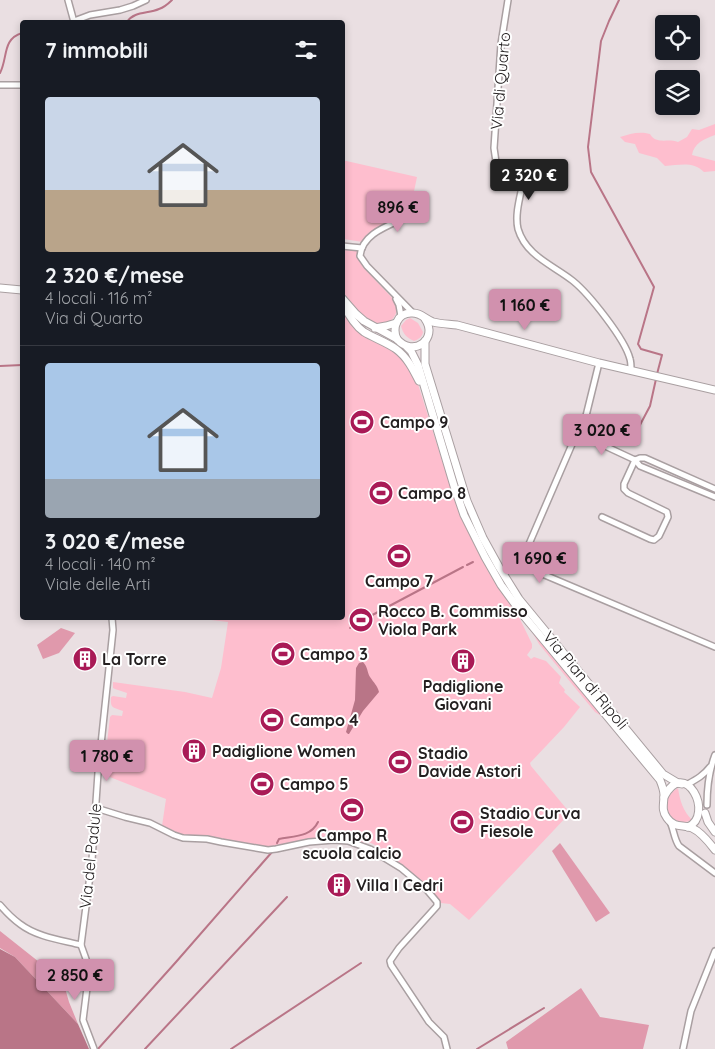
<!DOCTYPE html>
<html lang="it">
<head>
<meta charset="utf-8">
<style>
  :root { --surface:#171b24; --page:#242831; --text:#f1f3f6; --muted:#9ea1a6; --line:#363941; --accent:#d191ae }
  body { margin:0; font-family:Quicksand,sans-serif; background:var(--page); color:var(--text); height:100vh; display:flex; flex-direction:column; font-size:19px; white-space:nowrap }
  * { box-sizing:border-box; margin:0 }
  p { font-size:16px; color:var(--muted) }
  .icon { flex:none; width:28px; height:28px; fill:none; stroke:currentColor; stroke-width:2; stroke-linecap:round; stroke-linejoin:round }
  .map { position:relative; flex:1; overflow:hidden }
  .sheet { position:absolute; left:20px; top:20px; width:325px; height:600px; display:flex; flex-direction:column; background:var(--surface); border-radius:5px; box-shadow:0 2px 8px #0003 }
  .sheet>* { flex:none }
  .buttons { position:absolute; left:655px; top:15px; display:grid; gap:10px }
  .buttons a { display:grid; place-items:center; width:45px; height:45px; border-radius:5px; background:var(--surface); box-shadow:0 2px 8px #0003; font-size:25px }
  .price { position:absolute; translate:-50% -42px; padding:0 11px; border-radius:5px; background:var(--accent); color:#111; font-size:16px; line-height:32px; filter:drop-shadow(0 1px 2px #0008) }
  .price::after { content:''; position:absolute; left:50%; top:30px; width:15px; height:11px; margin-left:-8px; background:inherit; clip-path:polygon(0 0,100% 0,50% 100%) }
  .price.selected { background:#222; color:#fff }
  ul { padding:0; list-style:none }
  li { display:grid; align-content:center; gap:10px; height:265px; padding:0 25px }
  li+li { border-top:1px solid var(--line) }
  li span { display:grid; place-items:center; height:155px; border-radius:5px; color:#555 }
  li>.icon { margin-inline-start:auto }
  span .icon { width:90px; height:90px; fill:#fffc; stroke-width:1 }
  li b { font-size:21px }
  h2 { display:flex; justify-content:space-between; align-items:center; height:60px; padding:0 25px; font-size:21px }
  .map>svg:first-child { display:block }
</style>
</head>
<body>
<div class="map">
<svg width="715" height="1049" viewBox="0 0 715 1049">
  <rect width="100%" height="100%" fill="#eadfe2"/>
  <!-- green -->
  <g fill="#febece">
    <path d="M715,124V135C704,139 694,143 692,155L715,161V171L704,172C693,161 680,165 665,166L657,158L639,153L635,144L625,142L620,137C630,134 639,131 650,134C656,145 668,138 678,142L687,137L692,129L699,130Z"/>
    <path d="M342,160L417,177L409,215L386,225L371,233L363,242L343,239Z"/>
    <path d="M342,248H358L359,259L363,267L396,302C397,308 398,311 394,317C381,335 358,312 350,301C348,298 344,294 343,291C341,285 343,256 342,248Z"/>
    <path d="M343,311L354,328L366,338L391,350L401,358L417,381L445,470L457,506L464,523L489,573L519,617L532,644V648L527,655L531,659L534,657L546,661L561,677L559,683L565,690L564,692L580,707L564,727L530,763L531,766L570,813L469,920L450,904L441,903L431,892L379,851L375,845L371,843L308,840L275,847H265L210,836L183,835L172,831L162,826L166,799L102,774L106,769L118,770L119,764L107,762L105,760L110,717L112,715L122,716L123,711C113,707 110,709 111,697L113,696L126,698L127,693L115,689L113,688V682L185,692L212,698L221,668L228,622L195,618H342Z"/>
    <path d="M410,318L418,323L423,332C422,337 419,339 414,341C407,338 403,334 401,326L406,320Z"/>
    <path d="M531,630L603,717L595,712L539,644Z"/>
    <path d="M678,788C680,801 683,811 692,820C670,830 656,800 678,788Z"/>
  </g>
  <!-- forest -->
  <g fill="#e099ac">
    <path d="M61,628L75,633L59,653L43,659L37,645Z"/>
    <path d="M560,843L610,913L596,922L552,851Z"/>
    <path d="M0,931L63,981L69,1002L78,1024L15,957L0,948Z"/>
    <path d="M581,988L600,1017L649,1025L643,1049H508L506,1042Z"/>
  </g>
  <!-- water -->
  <g fill="#b97587">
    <path d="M363,662C368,667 367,672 370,677C374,683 377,685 379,692L363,711L349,734H348L346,732L355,700L356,668L359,663Z"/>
    <path d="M0,949L15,957L78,1024L89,1049H0Z"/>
  </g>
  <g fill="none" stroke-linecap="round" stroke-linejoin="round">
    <!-- stream -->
    <g stroke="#b97587" stroke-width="2">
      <path d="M619,0L609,21L601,41L588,147L591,172L654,287L638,344L641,349L662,355L657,374"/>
      <path d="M127,22C134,11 148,14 159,9C165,7 168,4 172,0"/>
      <path d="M0,73C8,58 2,39 22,33"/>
      <path d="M0,366L22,365"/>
      <path d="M631,442L650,406L656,379"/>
      <path d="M467,565L473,562"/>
      <path d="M361,621L463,567"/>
      <path d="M350,628L357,623"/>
      <path d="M277,843L279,839C294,836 311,837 318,822"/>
      <path d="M98,1049L176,962L272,852"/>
      <path d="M145,1049L287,897"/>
      <path d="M231,1049L361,963"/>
      <path d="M477,1049L544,1008"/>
    </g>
    <defs>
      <g id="street">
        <path d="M68,0L74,22"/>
        <path d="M508,0L501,44L494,148L498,176L520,184L522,187C519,201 515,216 518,229C526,256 553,265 573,281C589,294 625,339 630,359C631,362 631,366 631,370"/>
        <path d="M74,21L90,15L120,10L133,6L146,0"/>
        <path d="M0,85H22"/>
        <path d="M342,246L362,248"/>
        <path d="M396,299L399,305L401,316"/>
        <path d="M412,312L367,266L360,256C362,231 395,224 413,214"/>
        <path d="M582,434L573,442L567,456L526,551C523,563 531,567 540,573L715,647"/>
        <path d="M582,434L590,439L635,460L640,466L715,497"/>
        <path d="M582,434L583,428L599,363"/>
        <path d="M635,460L640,458H645L715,489"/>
        <path d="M602,517L650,539L654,540L659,536L668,517L667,512L628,493L624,489V484L635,460"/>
        <path d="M688,784C697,779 704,775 710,767"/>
        <path d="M707,805C707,788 709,771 715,755"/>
        <path d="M96,808L125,817L150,823L174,835L183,838L207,839L221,842L268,850L276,849L309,842L334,840L348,841L370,849L401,868L426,889L437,902V906L399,948L390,961L391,965L429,1022L444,1037L447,1049"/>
        <path d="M670,822C674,830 674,839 679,846L715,873"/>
        <path d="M0,905C6,912 13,919 20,924C37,937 61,940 81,945"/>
        <path d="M94,1049L83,1020L87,988V973L86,959L81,945L92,860L98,773L113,630L112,618"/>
        <path d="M683,1049L691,1011L715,951"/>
      </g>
      <g id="secondary">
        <path d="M0,288L22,290"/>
        <path d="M342,298L356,314L364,321L397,339C413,358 439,339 425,319"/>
        <path d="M343,304C348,314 354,325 364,332C374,338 386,342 396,349C407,357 413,369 419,381"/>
        <path d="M375,328L386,326L396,323"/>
        <path d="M397,339C392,328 397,313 411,313C420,312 425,319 433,322C441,324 449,324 457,325L599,363L715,390"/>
        <path d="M425,341V364L467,501L483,538L499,567L519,599L533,616L663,774L678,783L682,784"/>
        <path d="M407,347L411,351L418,365L454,486L464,515L485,557L501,585L523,615L660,780C662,785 664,790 664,795C664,804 661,810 667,818C675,829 683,824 692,828C701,832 709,842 715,850"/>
        <path d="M664,797C685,756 715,815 688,827"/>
        <path d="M705,813L708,822L715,832"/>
      </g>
    </defs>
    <!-- street casing -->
    <use href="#street" stroke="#a99fa1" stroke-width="8"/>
    <!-- secondary casing -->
    <use href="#secondary" stroke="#a99fa1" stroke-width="9"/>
    <!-- street -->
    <use href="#street" stroke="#fff" stroke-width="5"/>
    <!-- secondary -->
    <use href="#secondary" stroke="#fff" stroke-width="7"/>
  </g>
  <!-- icons -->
  <defs>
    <symbol id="stadium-disc" viewBox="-11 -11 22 22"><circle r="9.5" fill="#a91a56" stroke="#fff"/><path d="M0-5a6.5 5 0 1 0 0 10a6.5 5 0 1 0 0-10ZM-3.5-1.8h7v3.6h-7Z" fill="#fff"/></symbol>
    <symbol id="building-disc" viewBox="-11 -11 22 22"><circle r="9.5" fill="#a91a56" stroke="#fff"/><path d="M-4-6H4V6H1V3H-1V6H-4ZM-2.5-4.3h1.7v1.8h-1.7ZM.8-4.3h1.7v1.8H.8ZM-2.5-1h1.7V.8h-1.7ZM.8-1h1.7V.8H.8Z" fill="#fff"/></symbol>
  </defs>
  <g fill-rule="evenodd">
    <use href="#stadium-disc" x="348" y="408" width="28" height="28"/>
    <use href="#stadium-disc" x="367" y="479" width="28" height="28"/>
    <use href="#stadium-disc" x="385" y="542" width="28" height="28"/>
    <use href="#stadium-disc" x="347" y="606" width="28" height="28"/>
    <use href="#stadium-disc" x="269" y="640" width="28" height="28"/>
    <use href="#building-disc" x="71" y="645" width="28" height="28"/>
    <use href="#building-disc" x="449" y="647" width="28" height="28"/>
    <use href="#stadium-disc" x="258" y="706" width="28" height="28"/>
    <use href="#building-disc" x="180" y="737" width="28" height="28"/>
    <use href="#stadium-disc" x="386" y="748" width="28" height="28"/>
    <use href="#stadium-disc" x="248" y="770" width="28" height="28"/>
    <use href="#stadium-disc" x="338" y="796" width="28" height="28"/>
    <use href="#stadium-disc" x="448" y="808" width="28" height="28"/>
    <use href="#building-disc" x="325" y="871" width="28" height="28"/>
  </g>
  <g text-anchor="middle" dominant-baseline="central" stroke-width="4" stroke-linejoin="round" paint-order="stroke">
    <!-- street labels -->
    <g font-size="16" fill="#242021" stroke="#fff">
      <text transform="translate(500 81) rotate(-85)">Via di Quarto</text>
      <text transform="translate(586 680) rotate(50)">Via Pian di Ripoli</text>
      <text transform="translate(90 856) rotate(-84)">Via del Padule</text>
    </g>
    <!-- poi labels -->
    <g font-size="16" font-weight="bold" fill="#242021" stroke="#fff" text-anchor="start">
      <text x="380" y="422">Campo 9</text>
      <text x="398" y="493">Campo 8</text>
      <text x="399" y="581" text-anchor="middle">Campo 7</text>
      <text x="378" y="611">Rocco B. Commisso<tspan x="378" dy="18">Viola Park</tspan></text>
      <text x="300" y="654">Campo 3</text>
      <text x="102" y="659">La Torre</text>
      <text x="463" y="686" text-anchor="middle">Padiglione<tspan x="463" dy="18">Giovani</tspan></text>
      <text x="290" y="720">Campo 4</text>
      <text x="212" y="751">Padiglione Women</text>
      <text x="418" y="753">Stadio<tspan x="418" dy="18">Davide Astori</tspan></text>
      <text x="280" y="784">Campo 5</text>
      <text x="480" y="813">Stadio Curva<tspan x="480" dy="18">Fiesole</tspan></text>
      <text x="352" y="835" text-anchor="middle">Campo R<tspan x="352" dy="18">scuola calcio</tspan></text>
      <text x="356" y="885">Villa I Cedri</text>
    </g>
  </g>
</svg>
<div class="buttons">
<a><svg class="icon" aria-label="locate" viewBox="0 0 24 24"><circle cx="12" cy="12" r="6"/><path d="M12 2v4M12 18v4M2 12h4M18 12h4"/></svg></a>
<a><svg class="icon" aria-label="layers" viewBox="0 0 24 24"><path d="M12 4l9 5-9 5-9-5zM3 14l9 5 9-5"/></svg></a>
</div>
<b class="price selected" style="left:529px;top:201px">2 320 €</b>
<b class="price" style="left:398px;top:233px">896 €</b>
<b class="price" style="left:525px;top:331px">1 160 €</b>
<b class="price" style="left:602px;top:456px">3 020 €</b>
<b class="price" style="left:540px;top:584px">1 690 €</b>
<b class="price" style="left:107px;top:782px">1 780 €</b>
<b class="price" style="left:75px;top:1001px">2 850 €</b>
<section class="sheet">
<h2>7 immobili<svg class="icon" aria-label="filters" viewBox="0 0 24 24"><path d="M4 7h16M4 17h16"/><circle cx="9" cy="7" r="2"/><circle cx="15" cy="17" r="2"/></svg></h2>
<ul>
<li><span style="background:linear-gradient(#c9d6e8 60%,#b9a48a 0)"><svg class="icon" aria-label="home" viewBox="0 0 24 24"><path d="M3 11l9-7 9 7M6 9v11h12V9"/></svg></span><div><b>2 320 €/mese</b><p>4 locali · 116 m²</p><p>Via di Quarto</p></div></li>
<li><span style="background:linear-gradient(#a9c7e8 75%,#9aa5b1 0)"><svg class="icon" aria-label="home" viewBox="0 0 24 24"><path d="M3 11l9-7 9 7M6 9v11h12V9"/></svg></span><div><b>3 020 €/mese</b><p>4 locali · 140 m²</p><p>Viale delle Arti</p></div></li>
</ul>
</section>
</div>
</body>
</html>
